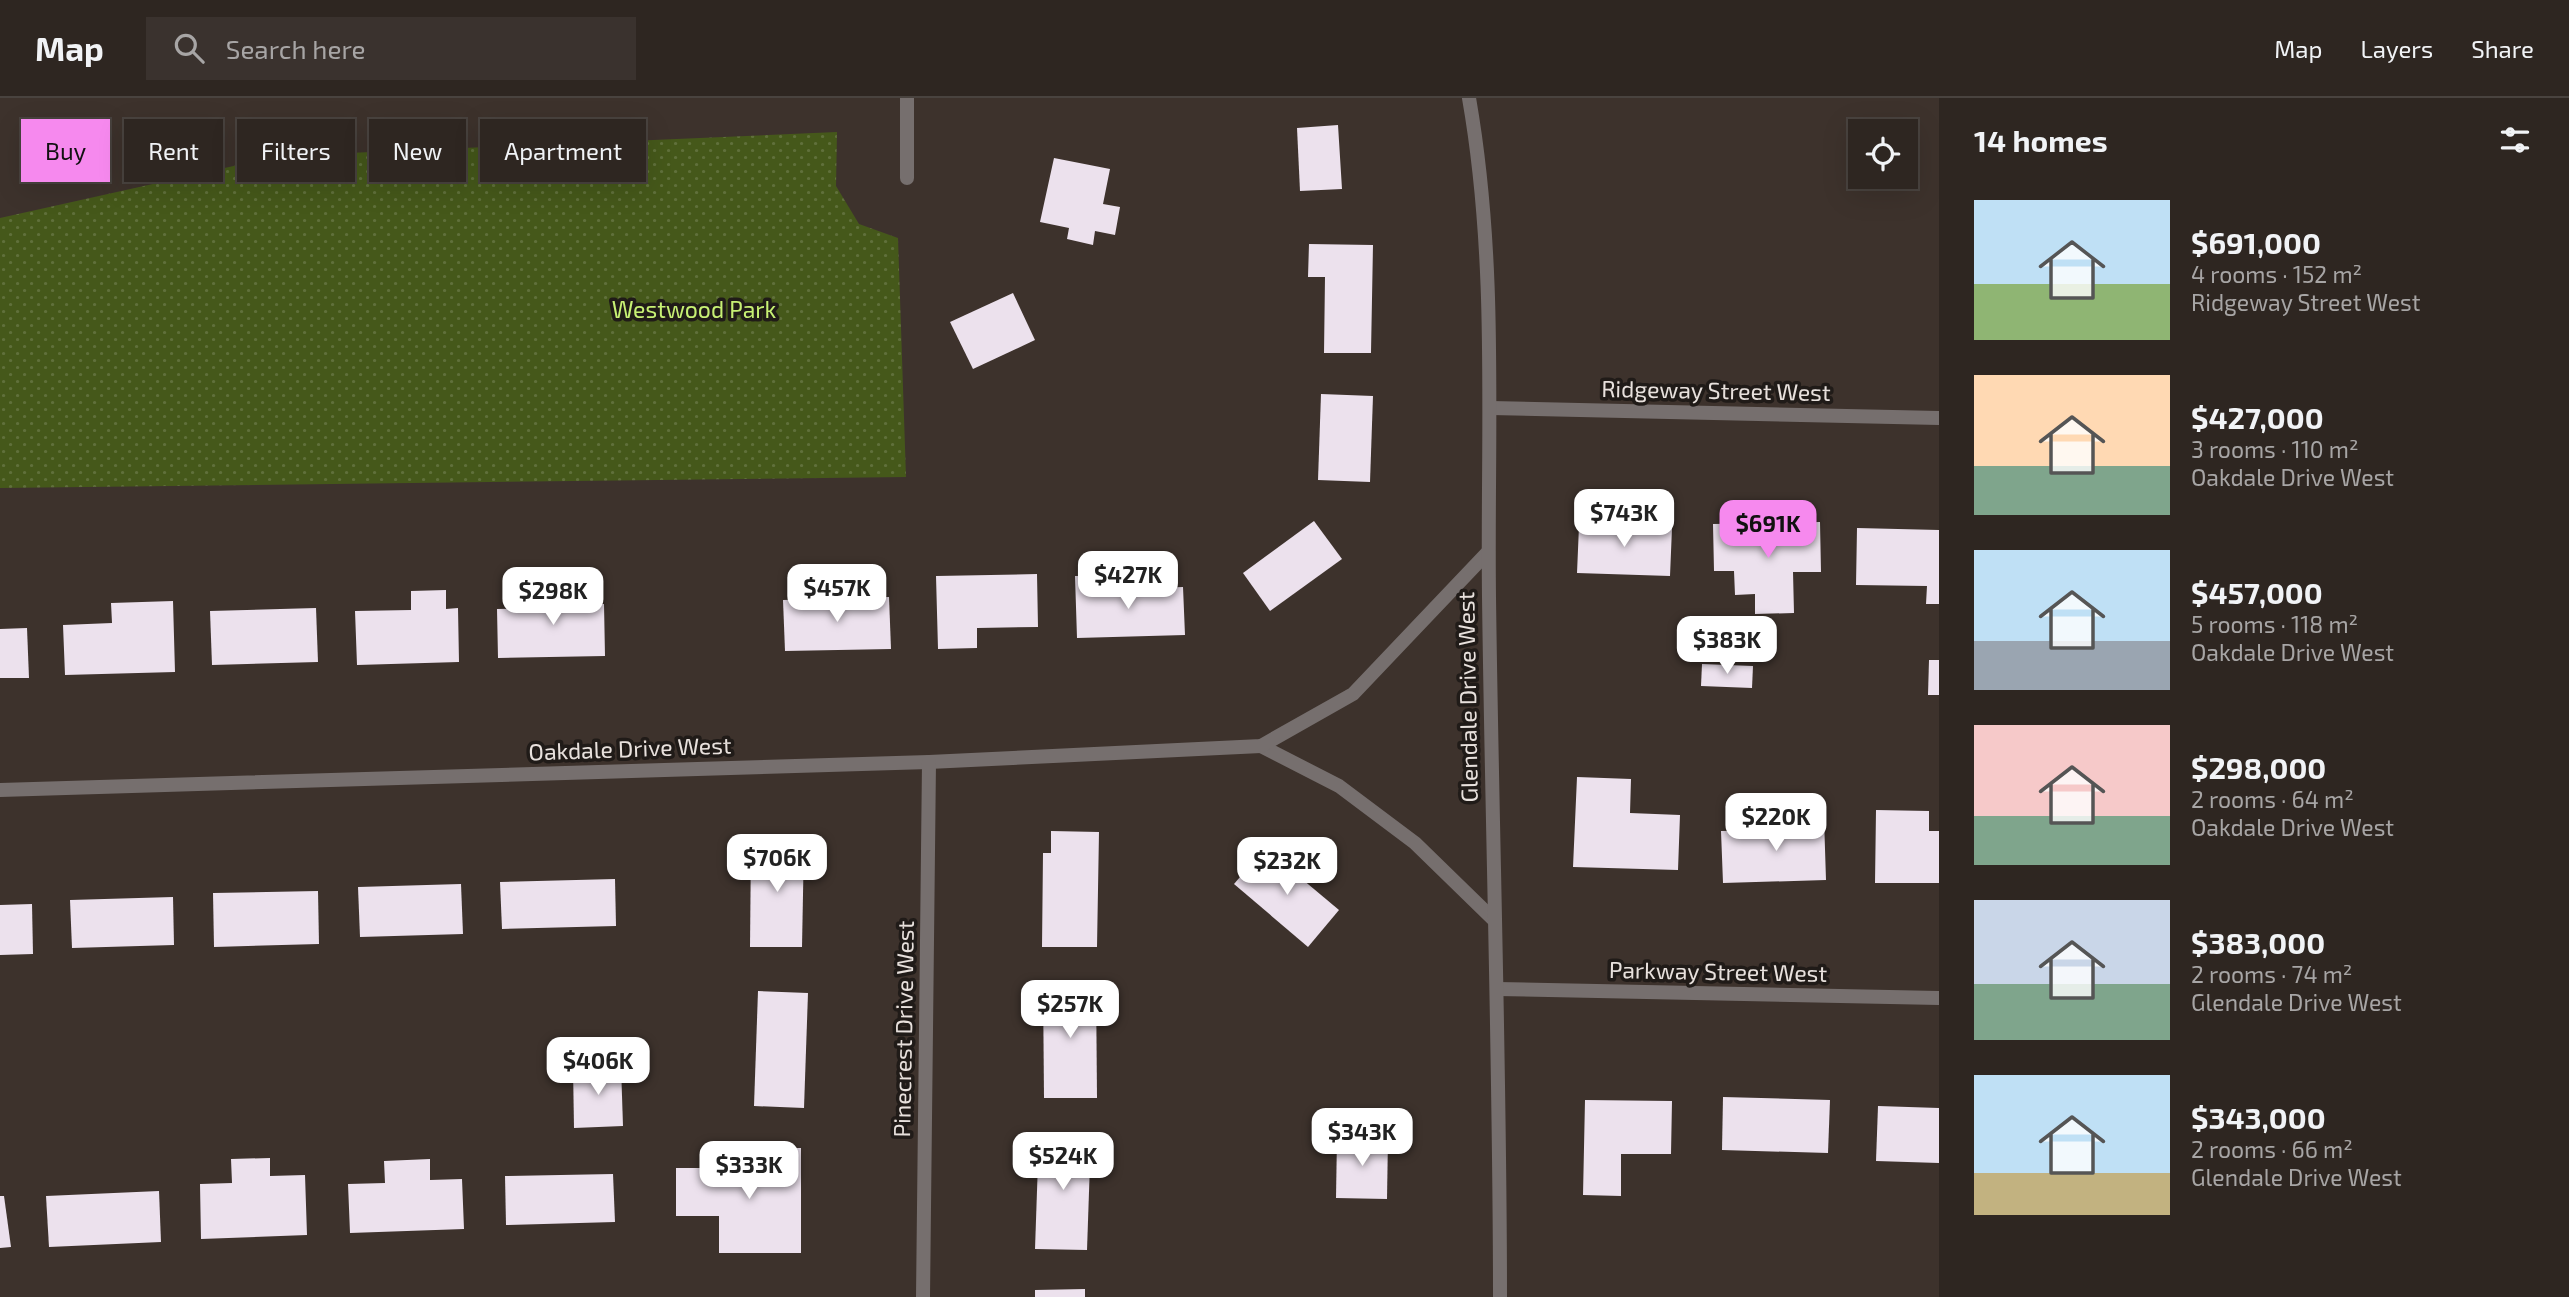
<!DOCTYPE html>
<html lang="en">
<head>
<meta charset="utf-8">
<style>
  :root { --surface:#2e2621; --page:#3a322e; --text:#f1f3f6; --muted:#a7a5a5; --line:#49433f; --accent:#f689ee }
  body { margin:0; font-family:"Exo 2",sans-serif; background:var(--page); color:var(--text); height:100vh; display:flex; flex-direction:column; font-size:26px; white-space:nowrap }
  * { box-sizing:border-box; margin:0 }
  p { font-size:23px; color:var(--muted) }
  .icon { flex:none; width:38px; height:38px; fill:none; stroke:currentColor; stroke-width:2; stroke-linecap:round; stroke-linejoin:round }
  .map { position:relative; flex:1; overflow:hidden }
  .details { display:flex; flex-direction:column; background:var(--surface); width:630px }
  .details>* { flex:none }
  .top-card { position:absolute; left:21px; top:21px; width:665px; height:63px; display:flex; gap:14px }
  .fabs { position:absolute; left:1848px; top:21px; display:grid; gap:14px }
  .fabs a { display:grid; place-items:center; width:70px; height:70px; border-radius:0px; background:var(--surface); box-shadow:0 7px 28px #0002,0 0 0 2px var(--line); font-size:35px }
  .price { position:absolute; translate:-50% -60px; padding:0 16px; border-radius:14px; background:#fff; color:#222; font-size:23px; line-height:46px; filter:drop-shadow(0 2px 4px #0008) }
  .price::after { content:''; position:absolute; left:50%; top:42px; width:21px; height:16px; margin-left:-10px; background:inherit; clip-path:polygon(0 0,100% 0,50% 100%) }
  .price.active { background:var(--accent); color:#111 }
  ul { padding:0; list-style:none }
  li { display:flex; align-items:center; gap:21px; height:175px; padding:0 35px }
  li span { display:grid; place-items:center; flex:none; width:196px; height:140px; border-radius:0px; color:#555 }
  li>.icon { margin-inline-start:auto }
  span .icon { width:84px; height:84px; fill:#fffc; stroke-width:1 }
  li b { font-size:30px }
  h2 { display:flex; justify-content:space-between; align-items:center; height:84px; padding:0 35px; font-size:30px }
  .chip { padding:0 24px; border-radius:0px; background:var(--surface); box-shadow:0 7px 28px #0002,0 0 0 2px var(--line); font-size:24px; line-height:63px }
  .chip.active { background:var(--accent); color:#111 }
  header { display:flex; align-items:center; gap:42px; box-sizing:border-box; height:98px; padding:0 35px; background:var(--surface); border-bottom:2px solid var(--line) }
  header strong { font-size:33px }
  nav { display:flex; gap:38px; margin-inline-start:auto; font-size:24px }
  .search { width:490px; height:63px; background:var(--page); display:flex; align-items:center; gap:18px; box-sizing:border-box; padding:0 24px; border-radius:0px; color:var(--muted); font-size:26px }
  main { display:flex; flex:1; min-height:0 }
  .map>svg:first-child { display:block }
</style>
</head>
<body>
<header>
<strong>Map</strong>
<div class="search"><svg class="icon" aria-label="search" viewBox="0 0 24 24"><circle cx="10" cy="10" r="6"/><path d="M15 15l6 6"/></svg>Search here</div>
<nav><a>Map</a><a>Layers</a><a>Share</a></nav>
</header>
<main>
<div class="map">
<svg width="1939" height="1199" viewBox="0 0 1939 1199">
  <defs>
    <pattern id="grass-dots" width="8" height="8" patternUnits="userSpaceOnUse" patternTransform="scale(1.75)"><rect width="8" height="8" fill="#45581a"/><path d="M2 2h.1M6 6h.1" fill="none" stroke="#60703b" stroke-width="1.8" stroke-linecap="round"/></pattern>
  </defs>
  <rect width="100%" height="100%" fill="#3d322c"/>
  <!-- grass -->
  <path fill="url(#grass-dots)" d="M837,34L836,88L859,126L898,140L906,379L0,390V120L279,58Z"/>
  <!-- building -->
  <g fill="#ece1ed">
    <path d="M1338,27L1342,91L1300,93L1297,30Z"/>
    <path d="M1054,60L1110,71L1103,106L1120,109L1115,137L1095,133L1093,147L1067,141L1069,130L1040,124Z"/>
    <path d="M1309,146L1373,147L1371,255H1324L1325,179H1308Z"/>
    <path d="M1013,195L1035,242L973,271L950,224Z"/>
    <path d="M1321,296L1373,298L1370,384L1318,382Z"/>
    <path d="M1601,419L1640,421V429L1672,430L1670,478L1577,475L1579,428L1601,429Z"/>
    <path d="M1314,423L1342,461L1270,513L1243,475Z"/>
    <path d="M1820,424L1821,474H1793L1794,515L1755,516V496L1735,497L1734,473H1714L1713,426Z"/>
    <path d="M1857,430L1939,432V506H1926L1927,488L1856,487Z"/>
    <path d="M1037,476L1038,529L977,530V550L938,551L936,478Z"/>
    <path d="M1075,478H1095L1096,492L1183,489L1185,537L1077,540Z"/>
    <path d="M578,480L579,507L604,506L605,558L498,560L497,511L549,510L548,481Z"/>
    <path d="M446,492V511L458,510L459,564L357,567L355,513L411,512V493Z"/>
    <path d="M889,499L891,551L785,553L783,502Z"/>
    <path d="M173,503L175,574L65,577L63,527L112,525L111,505Z"/>
    <path d="M316,510L318,564L212,567L210,513Z"/>
    <path d="M27,530L29,580H0V531Z"/>
    <path d="M1929,562H1939V597H1928Z"/>
    <path d="M1702,566L1753,568L1752,590L1701,588Z"/>
    <path d="M1577,679L1631,681L1630,715L1680,717L1678,772L1573,769Z"/>
    <path d="M1876,712L1929,713V733H1939V785H1875Z"/>
    <path d="M1824,720L1826,782L1723,785L1721,733L1779,732V721Z"/>
    <path d="M1051,733L1099,734L1097,849H1042L1043,755H1051Z"/>
    <path d="M751,744H804L802,849H750Z"/>
    <path d="M1265,750L1339,812L1308,849L1234,786Z"/>
    <path d="M615,781L616,828L502,831L500,784Z"/>
    <path d="M461,786L463,836L360,839L358,789Z"/>
    <path d="M318,793L319,846L214,849L213,795Z"/>
    <path d="M173,799L174,847L72,850L70,802Z"/>
    <path d="M32,806L33,856L0,857V807Z"/>
    <path d="M1096,883L1097,1000H1044L1043,884Z"/>
    <path d="M758,893L808,895L804,1010L754,1008Z"/>
    <path d="M621,968L623,1028L574,1030L573,969Z"/>
    <path d="M1723,999L1830,1002L1828,1055L1722,1052Z"/>
    <path d="M1585,1002L1672,1003L1671,1056H1621V1098L1583,1097Z"/>
    <path d="M1878,1008L1939,1010V1065L1876,1063Z"/>
    <path d="M1039,1035L1091,1036L1087,1152L1035,1151Z"/>
    <path d="M1337,1039L1388,1040L1387,1101L1336,1100Z"/>
    <path d="M746,1050H801V1155H719V1118H676V1070H746Z"/>
    <path d="M270,1060V1078L305,1077L307,1137L201,1141L200,1086L232,1085L231,1061Z"/>
    <path d="M430,1061V1082L462,1081L464,1131L350,1135L348,1086L385,1085L384,1063Z"/>
    <path d="M613,1076L615,1124L506,1127L505,1078Z"/>
    <path d="M159,1093L161,1144L49,1149L46,1098Z"/>
    <path d="M0,1098H4L11,1149L0,1150Z"/>
    <path d="M1085,1191V1199H1035V1192Z"/>
  </g>
  <g fill="none" stroke-linecap="round" stroke-linejoin="round">
    <!-- minor -->
    <g stroke="#766f6e" stroke-width="14">
      <path d="M907,0V80"/>
      <path d="M1491,310L1939,320"/>
      <path d="M1261,648L1339,688L1415,745L1493,821"/>
      <path d="M0,692L929,664L1261,648L1353,596L1488,454"/>
      <path d="M1497,891L1939,900"/>
      <path d="M923,1199L929,664"/>
    </g>
    <!-- tertiary -->
    <path stroke="#766f6e" stroke-width="14" d="M1469,0C1498,166 1487,332 1489,499C1492,733 1500,966 1500,1199"/>
  </g>
  <g text-anchor="middle" dominant-baseline="central" stroke-width="7" stroke-linejoin="round" paint-order="stroke">
    <!-- park labels -->
    <g font-size="23" fill="#c7f074" stroke="#201b18">
      <text x="694" y="211">Westwood Park</text>
    </g>
    <!-- street labels -->
    <g font-size="23" fill="#e8e1dd" stroke="#201b18">
      <text transform="translate(1716 292) rotate(1)">Ridgeway Street West</text>
      <text transform="translate(1467 599) rotate(-91)">Glendale Drive West</text>
      <text transform="translate(630 650) rotate(-2)">Oakdale Drive West</text>
      <text transform="translate(1718 873) rotate(1)">Parkway Street West</text>
      <text transform="translate(903 931) rotate(-89)">Pinecrest Drive West</text>
    </g>
  </g>
</svg>
<div class="fabs">
<a><svg class="icon" aria-label="locate" viewBox="0 0 24 24"><circle cx="12" cy="12" r="6"/><path d="M12 2v4M12 18v4M2 12h4M18 12h4"/></svg></a>
</div>
<b class="price" style="left:1624px;top:451px">$743K</b>
<b class="price active" style="left:1768px;top:462px">$691K</b>
<b class="price" style="left:1128px;top:513px">$427K</b>
<b class="price" style="left:837px;top:526px">$457K</b>
<b class="price" style="left:553px;top:529px">$298K</b>
<b class="price" style="left:1727px;top:578px">$383K</b>
<b class="price" style="left:1776px;top:755px">$220K</b>
<b class="price" style="left:777px;top:796px">$706K</b>
<b class="price" style="left:1287px;top:799px">$232K</b>
<b class="price" style="left:1070px;top:942px">$257K</b>
<b class="price" style="left:598px;top:999px">$406K</b>
<b class="price" style="left:1362px;top:1070px">$343K</b>
<b class="price" style="left:1063px;top:1094px">$524K</b>
<b class="price" style="left:749px;top:1103px">$333K</b>
<div class="top-card">
<a class="chip active">Buy</a>
<a class="chip">Rent</a>
<a class="chip">Filters</a>
<a class="chip">New</a>
<a class="chip">Apartment</a>
</div>
</div>
<section class="details">
<h2>14 homes<svg class="icon" aria-label="filters" viewBox="0 0 24 24"><path d="M4 7h16M4 17h16"/><circle cx="9" cy="7" r="2"/><circle cx="15" cy="17" r="2"/></svg></h2>
<ul>
<li><span style="background:linear-gradient(#bfe0f5 60%,#8fb573 0)"><svg class="icon" aria-label="home" viewBox="0 0 24 24"><path d="M3 11l9-7 9 7M6 9v11h12V9"/></svg></span><div><b>$691,000</b><p>4 rooms · 152 m²</p><p>Ridgeway Street West</p></div></li>
<li><span style="background:linear-gradient(#ffd9b3 65%,#7fa58c 0)"><svg class="icon" aria-label="home" viewBox="0 0 24 24"><path d="M3 11l9-7 9 7M6 9v11h12V9"/></svg></span><div><b>$427,000</b><p>3 rooms · 110 m²</p><p>Oakdale Drive West</p></div></li>
<li><span style="background:linear-gradient(#bfe0f5 65%,#9aa5b1 0)"><svg class="icon" aria-label="home" viewBox="0 0 24 24"><path d="M3 11l9-7 9 7M6 9v11h12V9"/></svg></span><div><b>$457,000</b><p>5 rooms · 118 m²</p><p>Oakdale Drive West</p></div></li>
<li><span style="background:linear-gradient(#f6c9c9 65%,#7fa58c 0)"><svg class="icon" aria-label="home" viewBox="0 0 24 24"><path d="M3 11l9-7 9 7M6 9v11h12V9"/></svg></span><div><b>$298,000</b><p>2 rooms · 64 m²</p><p>Oakdale Drive West</p></div></li>
<li><span style="background:linear-gradient(#c9d6e8 60%,#7fa58c 0)"><svg class="icon" aria-label="home" viewBox="0 0 24 24"><path d="M3 11l9-7 9 7M6 9v11h12V9"/></svg></span><div><b>$383,000</b><p>2 rooms · 74 m²</p><p>Glendale Drive West</p></div></li>
<li><span style="background:linear-gradient(#bfe0f5 70%,#c2b280 0)"><svg class="icon" aria-label="home" viewBox="0 0 24 24"><path d="M3 11l9-7 9 7M6 9v11h12V9"/></svg></span><div><b>$343,000</b><p>2 rooms · 66 m²</p><p>Glendale Drive West</p></div></li>
</ul>
</section>
</main>
</body>
</html>
